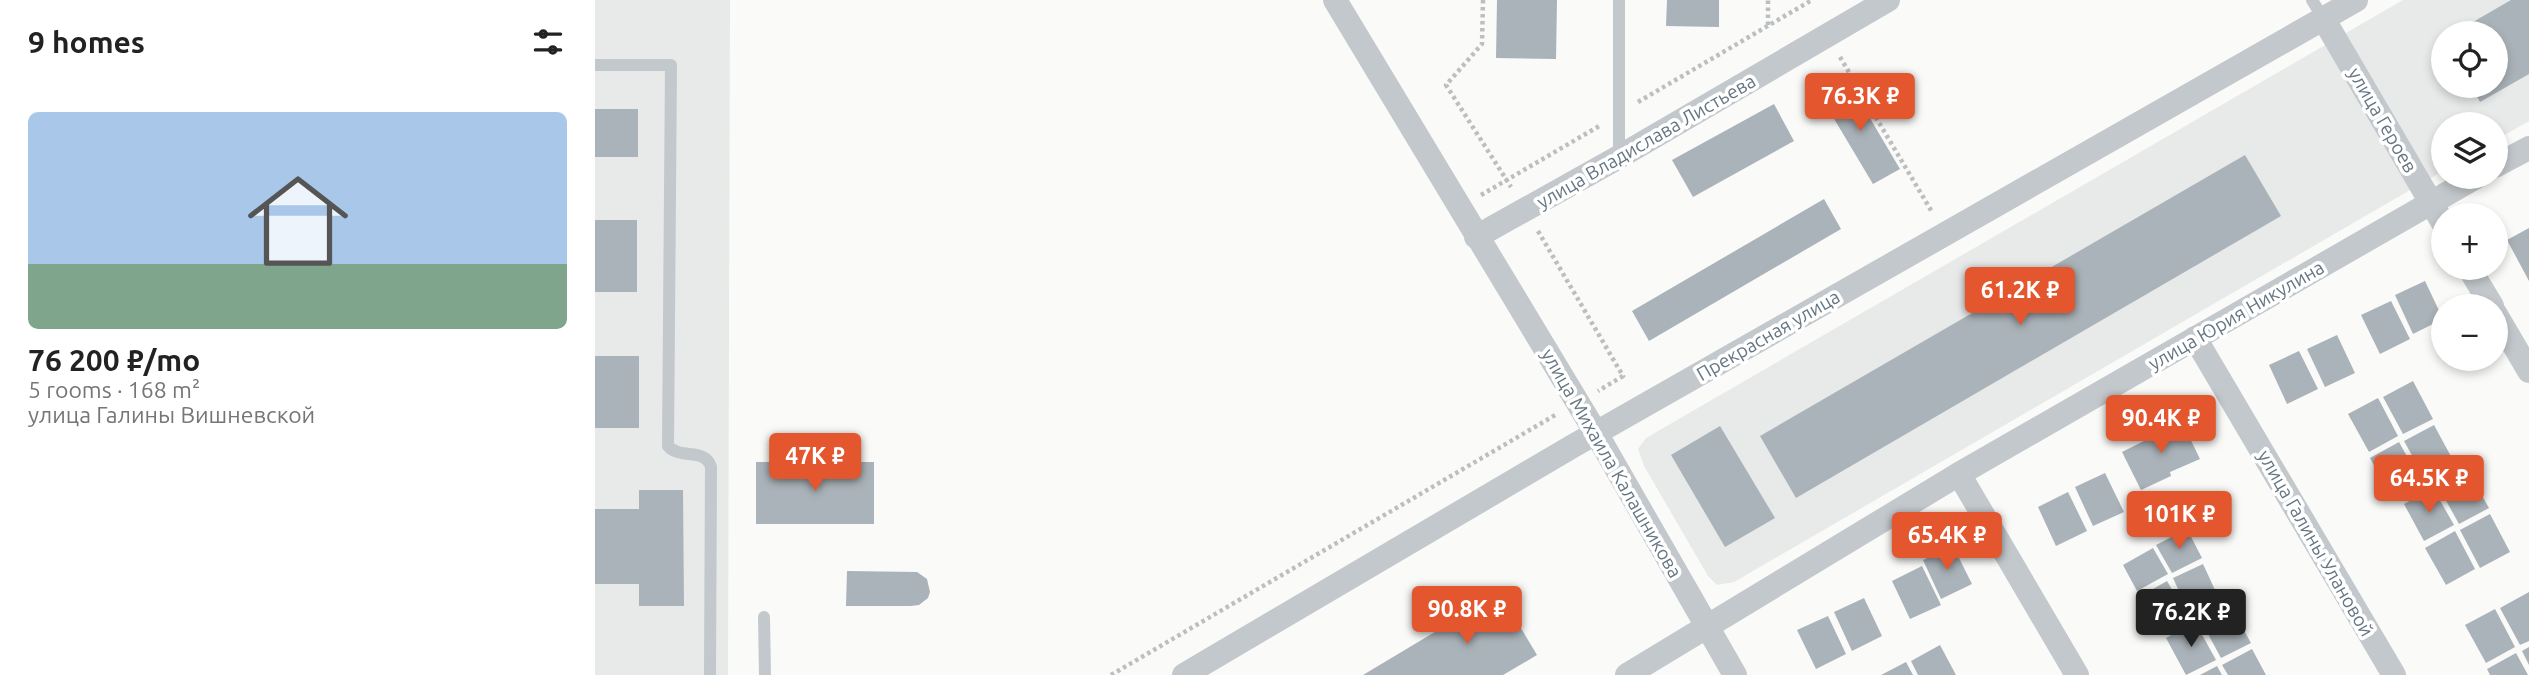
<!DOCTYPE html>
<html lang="en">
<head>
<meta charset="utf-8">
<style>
  :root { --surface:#fff; --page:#f6f6f6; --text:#222; --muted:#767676; --line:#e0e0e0; --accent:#e4572e }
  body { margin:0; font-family:Ubuntu,sans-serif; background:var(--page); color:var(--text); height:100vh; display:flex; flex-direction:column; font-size:26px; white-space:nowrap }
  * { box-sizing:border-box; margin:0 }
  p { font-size:23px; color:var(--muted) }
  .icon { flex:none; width:38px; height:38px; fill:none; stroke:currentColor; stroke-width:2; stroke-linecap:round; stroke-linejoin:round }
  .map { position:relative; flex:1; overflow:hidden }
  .side { display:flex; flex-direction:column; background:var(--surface); width:595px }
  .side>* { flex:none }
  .buttons { position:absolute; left:1836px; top:21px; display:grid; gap:14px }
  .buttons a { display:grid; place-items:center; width:77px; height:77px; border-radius:50%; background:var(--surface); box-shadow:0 4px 10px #0003; font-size:35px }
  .price { position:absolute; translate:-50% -60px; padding:0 16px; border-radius:7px; background:var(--accent); color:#fff; font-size:23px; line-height:46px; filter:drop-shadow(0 2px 4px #0008) }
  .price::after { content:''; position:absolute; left:50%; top:42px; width:21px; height:16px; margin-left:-10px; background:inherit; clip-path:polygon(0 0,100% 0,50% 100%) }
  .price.active { background:#222; color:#fff }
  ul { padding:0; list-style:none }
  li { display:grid; align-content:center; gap:14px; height:371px; padding:0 28px }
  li+li { border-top:2px solid var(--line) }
  li span { display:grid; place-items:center; height:217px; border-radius:10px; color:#555 }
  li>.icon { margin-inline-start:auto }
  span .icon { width:126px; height:126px; fill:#fffc; stroke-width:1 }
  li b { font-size:30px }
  h2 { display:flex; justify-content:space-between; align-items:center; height:84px; padding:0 28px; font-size:30px }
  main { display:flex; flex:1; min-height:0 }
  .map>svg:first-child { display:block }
</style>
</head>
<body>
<main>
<section class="side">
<h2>9 homes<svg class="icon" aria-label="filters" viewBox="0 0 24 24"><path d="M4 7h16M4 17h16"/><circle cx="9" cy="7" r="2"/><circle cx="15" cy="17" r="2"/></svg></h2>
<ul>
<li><span style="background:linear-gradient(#a9c7e8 70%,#7fa58c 0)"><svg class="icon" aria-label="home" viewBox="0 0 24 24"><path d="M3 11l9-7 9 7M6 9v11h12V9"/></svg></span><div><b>76 200 ₽/mo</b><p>5 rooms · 168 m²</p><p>улица Галины Вишневской</p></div></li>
</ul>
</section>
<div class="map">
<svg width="1934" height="675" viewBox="0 0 1934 675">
  <rect width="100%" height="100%" fill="#fafaf8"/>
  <!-- built -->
  <g fill="#e8e9e9" fill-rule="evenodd">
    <path d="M0,0H135L133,675H0Z"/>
    <path d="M1808,0H1934V121L1901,140L1900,124H1848V171L1139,582L1122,585L1113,576L1049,466L1043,449L1051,438ZM1848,33H1900V86H1848Z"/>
  </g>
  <!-- building -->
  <g fill="#aab3b9">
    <path d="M902,0H962L961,59L901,58Z"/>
    <path d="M1072,0H1124V27L1071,26Z"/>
    <path d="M1916,0H1934V74L1885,102L1876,86H1900V33H1859Z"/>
    <path d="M1253,81L1305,169L1278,184L1226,97Z"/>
    <path d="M1179,104L1199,141L1098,197L1077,160Z"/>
    <rect x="0" y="109" width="43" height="48"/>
    <path d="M1650,155L1686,216L1201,498L1165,436Z"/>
    <path d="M1229,199L1246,229L1054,341L1037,311Z"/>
    <rect x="0" y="220" width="42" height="72"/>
    <path d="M1934,228V281L1912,240Z"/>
    <path d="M1830,281L1848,319L1818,334L1800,295Z"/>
    <path d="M1796,301L1815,339L1785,354L1766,315Z"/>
    <path d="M1742,335L1760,373L1730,387L1712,349Z"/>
    <path d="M1704,351L1723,389L1692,404L1674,365Z"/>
    <rect x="0" y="356" width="44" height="72"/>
    <path d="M1818,381L1838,419L1808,434L1788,397Z"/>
    <path d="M1783,398L1803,436L1774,452L1753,414Z"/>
    <path d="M1586,420L1605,459L1575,472L1576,476L1546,490L1527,452L1557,437L1556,434Z"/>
    <path d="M1839,425L1859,462L1830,479L1809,441Z"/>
    <path d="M1125,426L1180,518L1130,547L1076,455Z"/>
    <path d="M1804,442L1825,480L1795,496L1775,458Z"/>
    <rect x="161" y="462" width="118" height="62"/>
    <path d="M1873,471L1894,508L1864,524L1843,486Z"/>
    <path d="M1510,473L1529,512L1498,526L1480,487Z"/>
    <path d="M1838,488L1859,525L1829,541L1809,504Z"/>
    <path d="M44,490H88L89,606H44V584H0V509H44Z"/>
    <path d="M1473,492L1492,531L1461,546L1443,507Z"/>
    <path d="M1895,514L1915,552L1885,568L1865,530Z"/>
    <path d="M1592,529L1607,558L1577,573L1561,545Z"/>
    <path d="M1860,531L1880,569L1851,585L1830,548Z"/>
    <path d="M1358,546L1377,584L1346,599L1328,560Z"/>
    <path d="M1558,548L1573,574L1542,591L1528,565Z"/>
    <path d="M1608,564L1620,590L1590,604L1578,578Z"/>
    <path d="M1327,566L1346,605L1315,619L1297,581Z"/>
    <path d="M252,571L322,572L332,579L335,592L333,598L324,605L316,606H251Z"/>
    <path d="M1572,581L1586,605L1557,621L1544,597Z"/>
    <path d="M1934,592V641L1925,645L1905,608Z"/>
    <path d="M905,593L942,655L908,675H768Z"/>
    <path d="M1269,598L1287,636L1257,651L1239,612Z"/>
    <path d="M1635,605L1656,643L1626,658L1606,621Z"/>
    <path d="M1900,609L1920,647L1891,663L1870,625Z"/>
    <path d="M1233,616L1251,654L1221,669L1202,630Z"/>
    <path d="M1600,622L1621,660L1591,675L1571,638Z"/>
    <path d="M1345,645L1361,675H1323L1316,661Z"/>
    <path d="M1934,647V665L1927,651Z"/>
    <path d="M1657,649L1671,675H1633L1627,665Z"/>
    <path d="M1921,653L1933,675H1895L1892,669Z"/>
    <path d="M1311,662L1318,675H1286Z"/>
    <path d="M1622,666L1627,675H1605Z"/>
  </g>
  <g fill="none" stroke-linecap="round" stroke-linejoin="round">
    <!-- path -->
    <g stroke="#bbbfc2" stroke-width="4.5" stroke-dasharray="3.5 3.5" stroke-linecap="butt">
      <path d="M888,0L887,44L851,85L916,187"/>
      <path d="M1173,25V0"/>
      <path d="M1245,57L1337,212"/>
      <path d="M1043,102L1217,0"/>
      <path d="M886,195L1006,125"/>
      <path d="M943,231L1028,376L1003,391"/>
      <path d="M516,675L962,414"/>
    </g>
    <!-- service -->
    <g stroke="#c3c8cc" stroke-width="12">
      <path d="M1024,0V157"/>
      <path d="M1717,0L1728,18"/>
      <path d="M0,65H76L73,446C85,460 110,447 116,467L115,675"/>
      <path d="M169,617L170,675"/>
    </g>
    <!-- minor -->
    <g stroke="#c3c8cc" stroke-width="24">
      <path d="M740,0L1001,433L1140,675"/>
      <path d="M1728,18L1848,223"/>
      <path d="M1900,166L1934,148"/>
      <path d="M881,237L1024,157L1293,0"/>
      <path d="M1874,268L1897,306"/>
      <path d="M1900,313L1934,371"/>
      <path d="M1600,338L1799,675"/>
      <path d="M1364,474L1482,675"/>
      <path d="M589,675L978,446L1761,0"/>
      <path d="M1032,675L1364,474L1881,177"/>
    </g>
  </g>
  <g text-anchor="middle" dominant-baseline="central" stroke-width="7" stroke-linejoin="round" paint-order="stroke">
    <!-- street labels -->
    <g font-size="19" fill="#657683" stroke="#fff">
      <text transform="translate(1788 120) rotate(60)">улица Героев</text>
      <text transform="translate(1051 141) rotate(-30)">улица Владислава Листьева</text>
      <text transform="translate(1641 315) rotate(-30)">улица Юрия Никулина</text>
      <text transform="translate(1173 335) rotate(-30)">Прекрасная улица</text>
      <text transform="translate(1017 463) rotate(60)">улица Михаила Калашникова</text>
      <text transform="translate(1721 543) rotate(60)">улица Галины Улановой</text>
    </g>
  </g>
</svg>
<div class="buttons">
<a><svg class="icon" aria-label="locate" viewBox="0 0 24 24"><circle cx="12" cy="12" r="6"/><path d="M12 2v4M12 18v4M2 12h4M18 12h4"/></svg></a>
<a><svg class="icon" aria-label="layers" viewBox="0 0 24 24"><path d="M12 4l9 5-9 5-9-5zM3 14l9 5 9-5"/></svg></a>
<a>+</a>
<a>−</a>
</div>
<b class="price" style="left:1265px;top:133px">76.3K ₽</b>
<b class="price" style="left:1425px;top:327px">61.2K ₽</b>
<b class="price" style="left:1566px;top:455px">90.4K ₽</b>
<b class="price" style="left:220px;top:493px">47K ₽</b>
<b class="price" style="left:1834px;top:515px">64.5K ₽</b>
<b class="price" style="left:1584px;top:551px">101K ₽</b>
<b class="price" style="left:1352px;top:572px">65.4K ₽</b>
<b class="price" style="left:872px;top:646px">90.8K ₽</b>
<b class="price active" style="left:1596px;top:649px">76.2K ₽</b>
</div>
</main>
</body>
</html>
